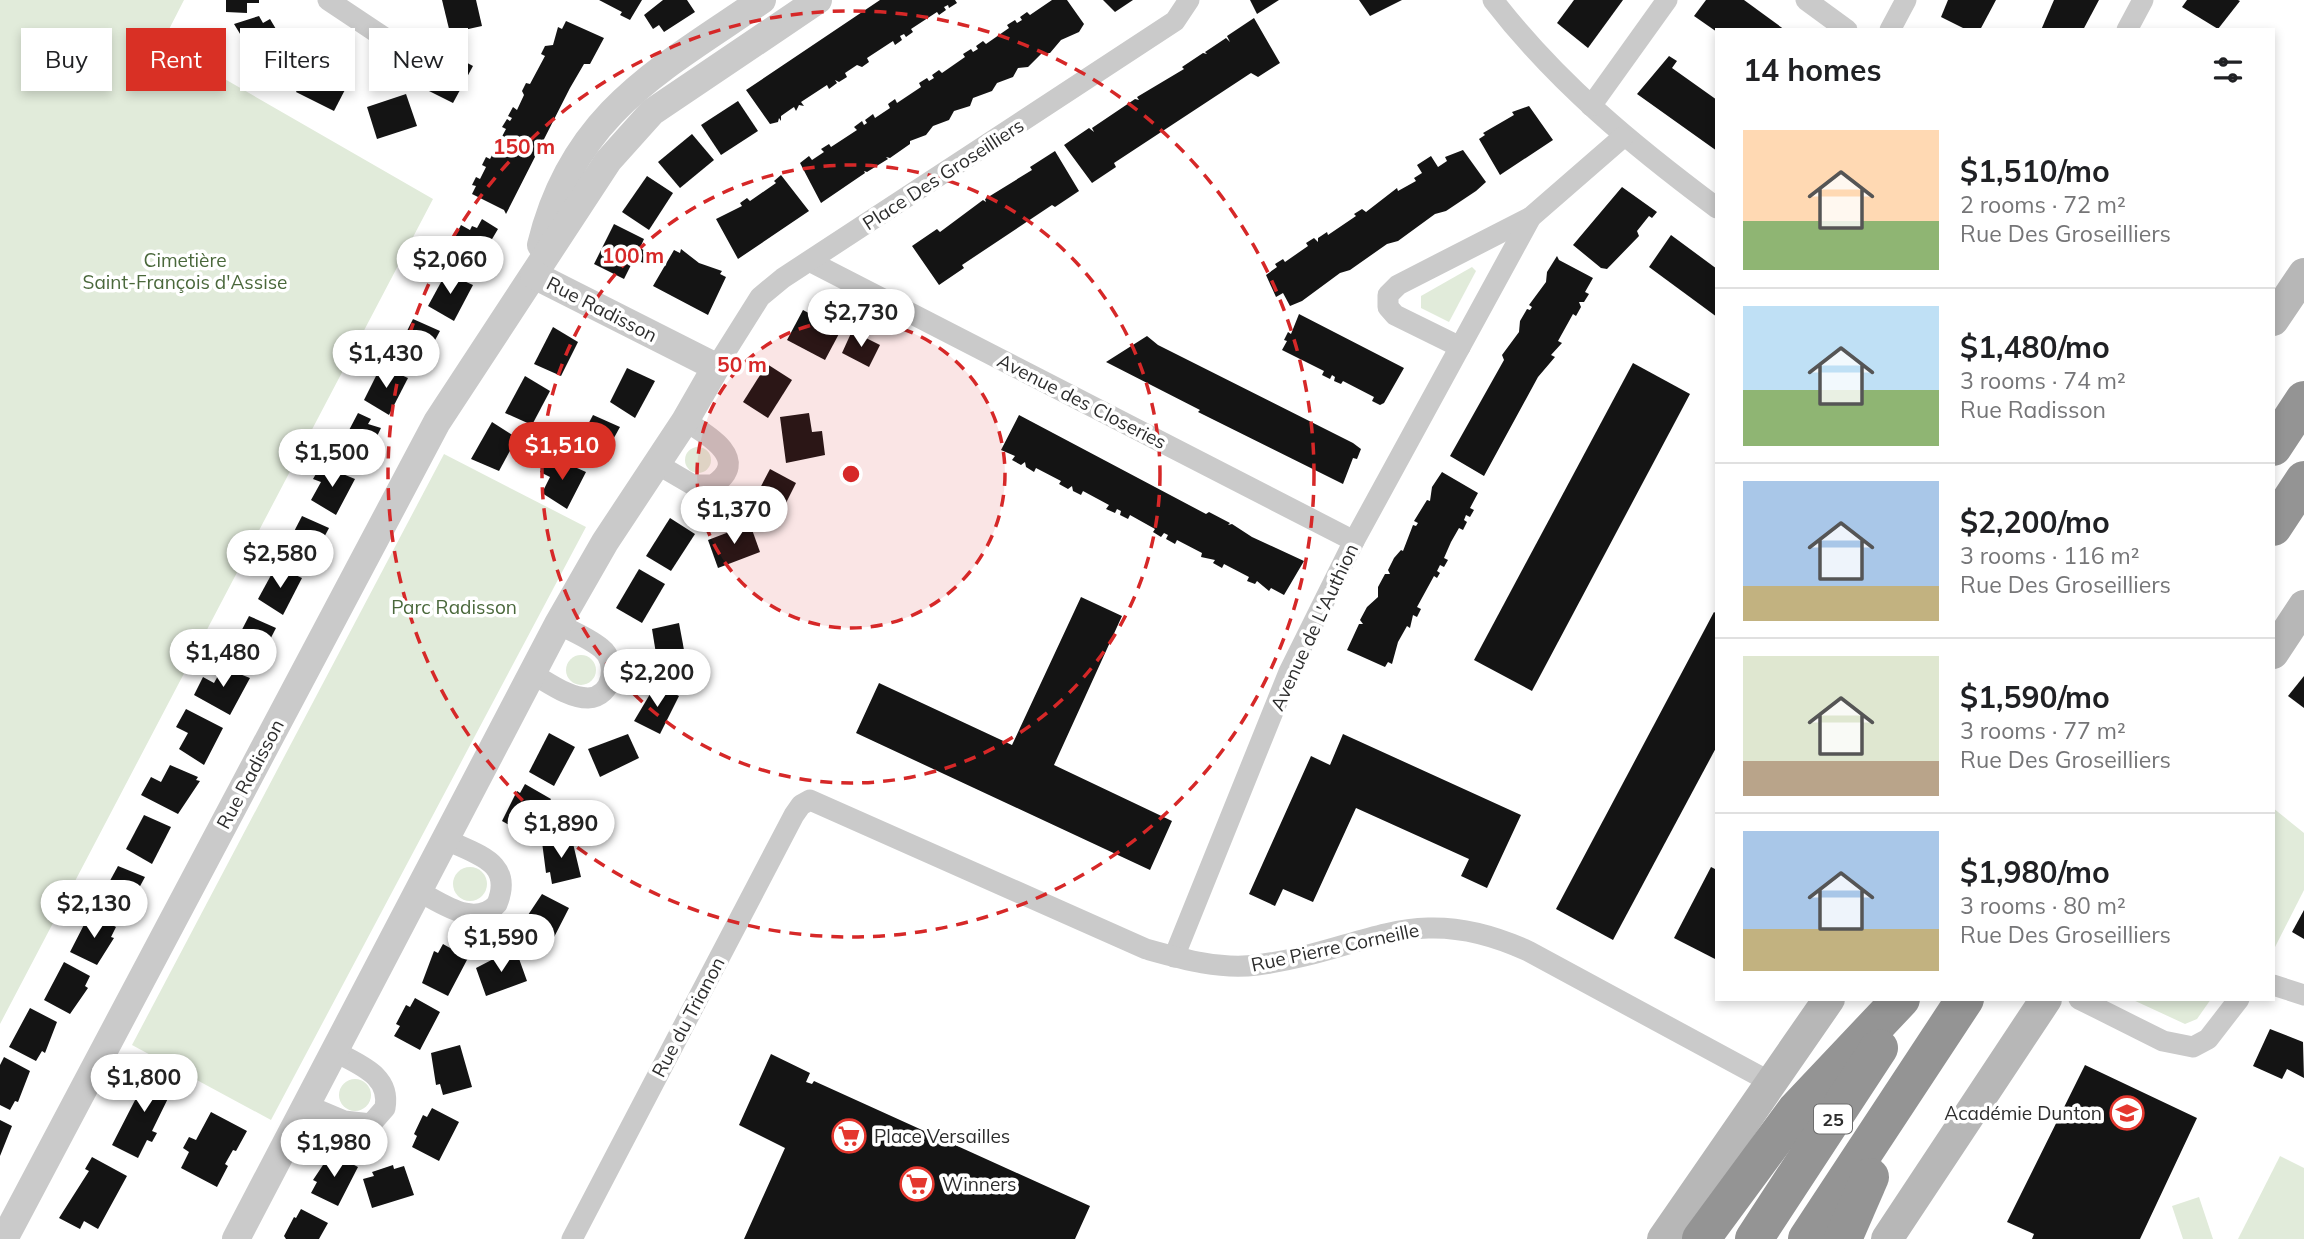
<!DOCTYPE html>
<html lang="en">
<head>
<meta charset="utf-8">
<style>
  :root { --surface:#fff; --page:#f2f2f2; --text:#202124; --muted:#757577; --line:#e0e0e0; --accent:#d93025 }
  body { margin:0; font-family:Mulish,sans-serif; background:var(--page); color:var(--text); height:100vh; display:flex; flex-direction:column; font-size:26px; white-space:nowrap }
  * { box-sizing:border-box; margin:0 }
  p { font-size:23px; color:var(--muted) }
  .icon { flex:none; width:38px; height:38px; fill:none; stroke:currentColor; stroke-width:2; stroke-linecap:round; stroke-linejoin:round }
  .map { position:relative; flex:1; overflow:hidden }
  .details { position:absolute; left:1715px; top:28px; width:560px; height:973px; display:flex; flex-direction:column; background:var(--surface); border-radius:0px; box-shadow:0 4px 10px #0003 }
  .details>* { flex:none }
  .hud { position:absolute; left:21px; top:28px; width:665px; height:63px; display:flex; gap:14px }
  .price { position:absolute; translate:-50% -60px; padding:0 16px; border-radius:24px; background:#fff; color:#222; font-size:23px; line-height:46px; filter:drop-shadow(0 2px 4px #0008) }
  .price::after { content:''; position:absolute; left:50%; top:42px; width:21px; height:16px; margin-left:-10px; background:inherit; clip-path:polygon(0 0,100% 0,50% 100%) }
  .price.current { background:var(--accent); color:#fff }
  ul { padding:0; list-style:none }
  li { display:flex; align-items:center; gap:21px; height:175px; padding:0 28px }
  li+li { border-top:2px solid var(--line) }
  li span { display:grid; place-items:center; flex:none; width:196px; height:140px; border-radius:0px; color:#555 }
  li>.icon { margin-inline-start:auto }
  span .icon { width:84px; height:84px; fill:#fffc; stroke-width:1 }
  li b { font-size:30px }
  h2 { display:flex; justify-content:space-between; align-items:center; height:84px; padding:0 28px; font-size:30px }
  .pill { padding:0 24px; border-radius:0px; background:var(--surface); box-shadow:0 4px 10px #0003; font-size:24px; line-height:63px }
  .pill.current { background:var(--accent); color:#fff }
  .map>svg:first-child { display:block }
</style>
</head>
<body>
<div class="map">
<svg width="2304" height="1239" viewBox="0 0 2304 1239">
  <rect width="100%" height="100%" fill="#fff"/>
  <!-- green -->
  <g fill="#e1ebda">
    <path d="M0,0H184L162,43L433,199L0,1024Z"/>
    <path d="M1472,267L1476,271L1449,322L1421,308V296Z"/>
    <circle cx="698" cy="460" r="13"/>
    <path d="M444,454L586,527L271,1120L132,1045Z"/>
    <circle cx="581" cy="670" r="15"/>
    <path d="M2273,808L2304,833V890L2273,951Z"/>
    <circle cx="470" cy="884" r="17"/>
    <path d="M2131,999H2211L2197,1019L2185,1024Z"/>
    <circle cx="355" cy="1095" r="16"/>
    <path d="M2280,1156L2304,1168V1239H2238Z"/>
    <path d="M2199,1197L2213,1239H2183L2172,1206Z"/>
  </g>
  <!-- building -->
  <g fill="#141414">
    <path d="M226,0H259V3H247V13L226,12Z"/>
    <path d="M442,0H476L482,26L450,33Z"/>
    <path d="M599,0H642L630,20L620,15L622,12Z"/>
    <path d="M663,0H687L695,12L664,32L659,25L653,29L644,15Z"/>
    <path d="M880,0H955L957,3L949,8L948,5L944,7L946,10L939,15L937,12L911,29L913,32L906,37L904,34L900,36L902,40L895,45L893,41L867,58L869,62L862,67L857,65L845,73L847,77L839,82L835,80L837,83L829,89L827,85L801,102L804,106L799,105L796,111L794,107L791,109L781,116V121L779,118L778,122L770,124L746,90Z"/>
    <path d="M1052,0H1067L1084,24L1079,32L1061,40L1050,53H1042L1028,67L1018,68L1013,77L997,83L992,91L973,98L970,106L954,111L949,120L933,126L926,135L910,141V144L890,158L886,157L888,159L867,172L864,171L865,173L821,203L800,163L809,156L812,160L824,152L821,149L829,144L831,147L857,130L854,127L862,121L864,125L867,123L865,120L873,114L875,118L890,108L888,104L895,99L897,103L921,87L919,83L927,78L929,81L934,78L932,75L939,70L942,73L965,57L963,54L971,49L973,52L978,49L976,46L983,41L986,44L1009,28L1007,25L1015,20L1017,23L1022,20L1020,17L1027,12L1030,15Z"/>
    <path d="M1103,0H1133L1115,12Z"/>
    <path d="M1250,0H1279L1257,14Z"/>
    <path d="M1359,0H1402L1370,16Z"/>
    <path d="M1574,0H1623L1588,48L1557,23Z"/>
    <path d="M1706,0H1744L1785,30L1717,32L1694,16Z"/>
    <path d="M1948,0H1996L1980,30H1967L1941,17Z"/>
    <path d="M2054,0H2099L2083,30H2041Z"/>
    <path d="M2187,0H2238L2240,1L2218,29L2182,7Z"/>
    <path d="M259,16L263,23L270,19L292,56L264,73L234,24Z"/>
    <path d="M1254,18L1280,63L1258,77L1251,73L1114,163L1116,167L1092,183L1064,145L1089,128L1094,132L1092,128L1135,99L1139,100L1137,97L1184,69L1182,67L1203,53L1207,54L1205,52L1226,38L1230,42L1227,36Z"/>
    <path d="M566,21L604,38L590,64H584L570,88L506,214L504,210L472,194L476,186L472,185L476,177L480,179L486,167L482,165L486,157L490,159L506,129L502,127L507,119L510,121L512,118L508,116L513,107L517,110L524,95L522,91L526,83L530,84L545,56L541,54L545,46L553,45L558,27L562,29Z"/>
    <path d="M445,51L473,66L453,103L425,89Z"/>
    <path d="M1669,56L1677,61L1672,68L1717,100V151L1637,94Z"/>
    <path d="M311,63L349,82L334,111L296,92Z"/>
    <path d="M406,94L417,126L377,139L367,107Z"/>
    <path d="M738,101L758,131L721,155L701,125Z"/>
    <path d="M1529,106L1553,140L1500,175L1479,139L1485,135L1483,133L1514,115L1512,112Z"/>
    <path d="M692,134L714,160L680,188L658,162Z"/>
    <path d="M1463,150L1486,182L1476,191L1446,211L1435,214L1398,241L1387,244L1350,270L1340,273L1302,301L1290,306L1283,293L1276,297L1266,275L1277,267L1275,264L1283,259L1285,262L1308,246L1306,243L1314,238L1318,242V238L1327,232L1328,235L1356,216L1354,214L1362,209L1366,212L1397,188L1398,191L1416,181L1414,178L1422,173L1417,165L1431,156L1438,167L1447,161L1445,157Z"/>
    <path d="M1055,151L1079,191L1055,207L1052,205L962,265L964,268L939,285L912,246L937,229L940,232L983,200L986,202L985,199L1032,170L1030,167Z"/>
    <path d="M781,175L809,211L738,259L716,219L742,206L740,203L747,198L750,201L776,183L774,181Z"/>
    <path d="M647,176L673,193L649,230L622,212Z"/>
    <path d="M1622,187L1657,212L1652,218L1649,216L1637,231L1639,236L1607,269L1601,268L1573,245Z"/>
    <path d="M482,219L498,229L485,251L489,253L483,264L460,254L464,248L452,242L461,225L470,230L472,226L477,228Z"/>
    <path d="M614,224L644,239L640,248L651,254L646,264L634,259L624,279L594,264Z"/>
    <path d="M1671,235L1717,269V317L1649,267Z"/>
    <path d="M681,249L699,263L722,271L720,274L726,277L708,315L653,286L674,250L680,253Z"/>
    <path d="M1557,256L1559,260L1593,278L1585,292L1589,294L1584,302H1579L1581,307L1576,316L1573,314L1558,341L1562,343L1551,355L1555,357L1538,377L1484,476L1450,456L1504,360L1502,355L1519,332L1520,321L1527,309L1530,310L1532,307L1529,305L1546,282L1547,272Z"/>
    <path d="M446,273L473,285L454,321L428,306Z"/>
    <path d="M803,310L841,330L825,360L787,340Z"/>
    <path d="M1299,314L1404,368L1384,403L1380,405L1372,401L1374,397L1343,381L1341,384L1334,381L1335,377L1332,375L1330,379L1322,375L1324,371L1282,350L1287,341L1284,340L1288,332L1291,334Z"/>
    <path d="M413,319L440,331L420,368L396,353Z"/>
    <path d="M553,327L578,342L561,376L534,364Z"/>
    <path d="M852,331L880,345L869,367L842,353Z"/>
    <path d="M1147,336L1158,345L1353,443L1361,449L1357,459L1353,458L1343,484L1198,412L1200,410L1106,362Z"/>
    <path d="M1633,363L1690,394L1532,691L1474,660Z"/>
    <path d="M767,364L792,380L768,418L743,402Z"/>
    <path d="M381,366L408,378L389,415L364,400Z"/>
    <path d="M627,368L655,381L635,418L610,402Z"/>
    <path d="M525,376L550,391L532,425L505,413Z"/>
    <path d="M358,413L371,419L368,424L381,428L363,465L350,456L347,460L336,455Z"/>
    <path d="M809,413L812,432L822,431L825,455L786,463L780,417Z"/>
    <path d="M593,415L620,427L600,463L576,447Z"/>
    <path d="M1019,415L1206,514L1209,512L1230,523L1228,525L1232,524L1252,537L1304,561L1284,595L1271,588L1269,591L1257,581L1255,584L1247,581L1249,577L1224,564L1222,568L1213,563L1215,560L1201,557L1202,553L1177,540L1175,544L1166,539L1168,535L1164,533L1161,537L1153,532L1155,529L1130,515L1128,519L1120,515L1121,511L1117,509L1115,513L1106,509L1109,505L1083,491L1081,495L1073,491L1072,486L1068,489L1059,484L1061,481L1036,468L1034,472L1026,467L1025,462L1021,465L1012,460L1015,456L1001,450Z"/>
    <path d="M492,422L517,438L499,471L471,459Z"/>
    <path d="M559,460L586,472L567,509L542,493L550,477L540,472L546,461L556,466Z"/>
    <path d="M321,465L355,479L336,515L311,500L321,482L313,479Z"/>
    <path d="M770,469L796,483L776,523L749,509Z"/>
    <path d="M1442,472L1478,493L1470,508L1474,510L1470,517L1466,515L1464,520L1467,522L1463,530L1459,528L1451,542L1444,558L1448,560L1444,567L1440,565L1437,571L1440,573L1437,578L1434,576L1417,607L1421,609L1417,617L1413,615L1410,628L1407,626L1398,642L1392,664L1388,662L1385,667L1347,650L1359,624H1363L1360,620L1367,607L1378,597V587L1385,574H1390L1388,570L1394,558L1401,550L1403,551L1413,525L1416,526L1418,523L1414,521L1427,500L1430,501L1432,487Z"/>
    <path d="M302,516L329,528L310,564L285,549Z"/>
    <path d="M670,518L695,534L671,571L646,556Z"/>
    <path d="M750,524L760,552L718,568L708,540Z"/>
    <path d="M276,566L302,578L283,615L258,599Z"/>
    <path d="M639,569L665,584L642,623L616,608Z"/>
    <path d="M1081,597L1122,616L1054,765L1172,821L1150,870L856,733L879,683L1012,745Z"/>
    <path d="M1714,612L1717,614V746L1613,940L1556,909Z"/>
    <path d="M249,616L276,628L257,665L232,649Z"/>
    <path d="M679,623L687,666L659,672L652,629Z"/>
    <path d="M225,663L233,667L232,671L250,678L230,715L194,695L203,677L214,683Z"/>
    <path d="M2304,676V708L2288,696Z"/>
    <path d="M656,684L679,696L660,734L634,721Z"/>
    <path d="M186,709L223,728L204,765L179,749L188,733L176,727Z"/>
    <path d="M549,733L575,747L554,786L529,772Z"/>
    <path d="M628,734L639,758L600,777L588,749Z"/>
    <path d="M1343,734L1521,815L1487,888L1461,876L1469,859L1356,808L1313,902L1283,889L1275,906L1249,894L1311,756L1330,765Z"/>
    <path d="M170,765L198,777L196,780L200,781L178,814L141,795L151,777L161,782Z"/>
    <path d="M525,784L551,799L528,836L502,821L517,791L520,793Z"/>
    <path d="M144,815L171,827L152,864L126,849Z"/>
    <path d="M571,835L581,877L552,884L550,872L546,873L542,842Z"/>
    <path d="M118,866L145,877L125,914L100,899Z"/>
    <path d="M1711,867L1717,870V960L1674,938Z"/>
    <path d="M542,894L569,908L549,947L522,933L528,923L524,921Z"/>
    <path d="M2304,910V939L2292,932Z"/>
    <path d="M90,913L116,927L111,937L114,938L97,965L70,952Z"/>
    <path d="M443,944L468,958L448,996L422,983L434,951L438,953Z"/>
    <path d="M505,953L507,957L517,953L527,981L486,996L476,968Z"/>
    <path d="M64,962L90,976L85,986L88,988L70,1014L44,1000Z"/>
    <path d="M415,998L440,1012L420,1050L394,1036L400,1026L396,1024L406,1005L410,1007Z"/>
    <path d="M30,1008L57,1022L45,1053L42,1051L36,1061L9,1047Z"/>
    <path d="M2270,1029L2303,1042L2304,1078L2287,1069L2282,1079L2253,1066Z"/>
    <path d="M460,1045L472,1087L443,1095L440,1084L436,1085L431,1053Z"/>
    <path d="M771,1054L810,1073L806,1082L812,1084L814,1081L1090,1206L1075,1239H744L785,1148L739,1125Z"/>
    <path d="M4,1057L30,1071L18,1102L15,1101L10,1110L0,1105V1065Z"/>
    <path d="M2085,1065L2197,1118L2140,1239H2032L2034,1234L2007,1222Z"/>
    <path d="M151,1069L176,1082L152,1131L157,1133L152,1142L147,1140L138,1158L112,1145Z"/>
    <path d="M432,1108L459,1122L439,1161L412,1147L417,1136L414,1134L423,1115L427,1117Z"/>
    <path d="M211,1112L247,1131L236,1151L233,1150L225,1164L228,1166L217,1187L181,1168L189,1152L183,1148L189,1137L196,1140Z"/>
    <path d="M0,1120L12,1126L0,1156Z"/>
    <path d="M331,1153L358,1167L338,1206L311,1193L317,1182L313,1180Z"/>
    <path d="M92,1157L127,1176L98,1229L84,1221L80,1229L59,1218L89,1171L85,1169Z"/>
    <path d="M393,1165L394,1169L404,1166L414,1195L372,1208L363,1179L374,1176L372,1172Z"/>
    <path d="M301,1209L328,1223L319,1239H286L284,1236L294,1217L296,1218Z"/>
  </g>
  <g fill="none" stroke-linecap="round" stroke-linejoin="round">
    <!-- minor -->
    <g stroke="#cacaca" stroke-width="21">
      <path d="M328,0L388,40"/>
      <path d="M1493,0C1557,83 1634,146 1717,208"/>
      <path d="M1806,0L1847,30"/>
      <path d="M1890,30L1906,0"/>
      <path d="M2127,30L2143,0"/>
      <path d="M1591,106L1667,0"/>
      <path d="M811,262L1354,541"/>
      <path d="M1460,347L1395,315L1388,307V295L1398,285L1531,217"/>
      <path d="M716,367L760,297L783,278L1175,21L1189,0"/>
      <path d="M657,464L693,485H713C752,460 707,434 685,421"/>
      <path d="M533,674C549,683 569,698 588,698C613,697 619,662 601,648C589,638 572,631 558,624"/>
      <path d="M420,892C443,904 475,928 497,904C514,862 477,855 447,840"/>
      <path d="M1174,957L1289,672L1354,541L1460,347L1531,217L1623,137"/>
      <path d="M2273,985L2304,995"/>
      <path d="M2079,999L2163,1041L2193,1047L2208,1039L2239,999"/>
      <path d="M306,1105L344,1121L371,1124L385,1108C391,1075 359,1065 334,1051"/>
      <path d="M572,1239L794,815L801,805L810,800L1146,949C1182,959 1220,970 1257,965C1366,951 1413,898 1528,951L1772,1083"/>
    </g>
    <!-- tertiary -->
    <g stroke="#cacaca" stroke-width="28">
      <path d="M541,245C573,113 660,70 762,0"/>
      <path d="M4,1239L437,422L608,161L652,112L818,0"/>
      <path d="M236,1239L558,624L605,542L685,421L716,367L534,275"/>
    </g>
    <!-- secondary -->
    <g stroke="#b7b7b7" stroke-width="32">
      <path d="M2273,320L2304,274"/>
      <path d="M2273,653L2304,606"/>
      <path d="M1663,1239L1829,999"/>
      <path d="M1887,1239L2046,999"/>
    </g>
    <!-- motorway -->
    <g stroke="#949494" stroke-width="38">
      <path d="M2273,447L2304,400"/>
      <path d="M2273,527L2304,480"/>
      <path d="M1701,1239L1796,1110L1901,999"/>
      <path d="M1754,1239L1879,1048"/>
      <path d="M1807,1239L1965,999"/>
      <path d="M1843,1239L1870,1177"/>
    </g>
  </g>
  <!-- distance rings -->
  <circle cx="851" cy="474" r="154" fill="#d62828" fill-opacity=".12"/>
  <g fill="none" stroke="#d62828" stroke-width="3.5" stroke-dasharray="12 9">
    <circle cx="851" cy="474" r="154"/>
    <circle cx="851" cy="474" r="309"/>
    <circle cx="851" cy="474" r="463"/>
  </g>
  <!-- icons -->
  <defs>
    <symbol id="school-ring" viewBox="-11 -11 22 22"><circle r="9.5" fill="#fff" stroke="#e4372e" stroke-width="1.5"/><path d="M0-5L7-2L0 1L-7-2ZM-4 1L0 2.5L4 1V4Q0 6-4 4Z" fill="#e4372e"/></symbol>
    <symbol id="supermarket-ring" viewBox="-11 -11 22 22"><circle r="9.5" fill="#fff" stroke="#e4372e" stroke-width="1.5"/><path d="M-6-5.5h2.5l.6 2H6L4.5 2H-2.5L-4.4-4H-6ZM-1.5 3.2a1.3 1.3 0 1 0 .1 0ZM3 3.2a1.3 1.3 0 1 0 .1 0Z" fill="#e4372e"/></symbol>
  </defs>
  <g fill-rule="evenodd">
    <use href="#school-ring" x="2108" y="1094" width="38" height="38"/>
    <use href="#supermarket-ring" x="830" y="1117" width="38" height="38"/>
    <use href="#supermarket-ring" x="898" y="1165" width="38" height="38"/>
  </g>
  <g text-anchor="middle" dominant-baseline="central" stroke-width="7" stroke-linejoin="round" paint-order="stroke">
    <!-- shield labels -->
    <rect fill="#fff" stroke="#6c6c6c" stroke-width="2" x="1814" y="1104.5" width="38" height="29" rx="5"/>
    <g font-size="18" font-weight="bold" fill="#2d2d2d">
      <text x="1833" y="1119">25</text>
    </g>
    <!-- street labels -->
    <g font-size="19" fill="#2d2d2d" stroke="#fff">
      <text transform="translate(943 174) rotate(-33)">Place Des Groseilliers</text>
      <text transform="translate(602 309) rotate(27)">Rue Radisson</text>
      <text transform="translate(1082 401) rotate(27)">Avenue des Closeries</text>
      <text transform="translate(1314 627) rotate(-65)">Avenue de L'Authion</text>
      <text transform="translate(250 774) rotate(-62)">Rue Radisson</text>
      <text transform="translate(1335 947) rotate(-12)">Rue Pierre Corneille</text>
      <text transform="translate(688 1017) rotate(-62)">Rue du Trianon</text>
    </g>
    <!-- park labels -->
    <g font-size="19" fill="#4a683b" stroke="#fff">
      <text x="185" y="260">Cimetière<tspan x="185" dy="22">Saint-François d'Assise</tspan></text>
      <text x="454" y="607">Parc Radisson</text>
    </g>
    <!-- poi labels -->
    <g font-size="19" fill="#2d2d2d" stroke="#fff" text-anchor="start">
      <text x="2102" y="1113" text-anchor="end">Académie Dunton</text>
      <text x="874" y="1136">Place Versailles</text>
      <text x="942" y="1184">Winners</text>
    </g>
  </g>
  <circle cx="851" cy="474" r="10" fill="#d62828" stroke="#fff" stroke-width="3.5"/>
  <g font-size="21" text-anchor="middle" font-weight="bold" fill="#d62828" stroke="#fff" stroke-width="7" stroke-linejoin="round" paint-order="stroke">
    <text x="524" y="154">150 m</text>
    <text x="633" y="263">100 m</text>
    <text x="742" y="372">50 m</text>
  </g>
</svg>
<b class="price" style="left:450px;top:296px">$2,060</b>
<b class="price" style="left:861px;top:349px">$2,730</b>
<b class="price" style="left:386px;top:390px">$1,430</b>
<b class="price current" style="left:562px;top:482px">$1,510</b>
<b class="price" style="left:332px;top:489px">$1,500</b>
<b class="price" style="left:734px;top:546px">$1,370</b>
<b class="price" style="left:280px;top:590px">$2,580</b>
<b class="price" style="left:223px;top:689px">$1,480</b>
<b class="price" style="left:657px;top:709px">$2,200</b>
<b class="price" style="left:561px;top:860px">$1,890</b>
<b class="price" style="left:94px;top:940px">$2,130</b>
<b class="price" style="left:501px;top:974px">$1,590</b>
<b class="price" style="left:144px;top:1114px">$1,800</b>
<b class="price" style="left:334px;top:1179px">$1,980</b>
<div class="hud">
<a class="pill">Buy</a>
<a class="pill current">Rent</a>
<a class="pill">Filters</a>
<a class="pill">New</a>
</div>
<section class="details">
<h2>14 homes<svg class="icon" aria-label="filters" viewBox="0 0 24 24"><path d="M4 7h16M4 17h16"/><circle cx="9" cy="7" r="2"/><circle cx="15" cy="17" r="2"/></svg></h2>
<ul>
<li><span style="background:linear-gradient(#ffd9b3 65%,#8fb573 0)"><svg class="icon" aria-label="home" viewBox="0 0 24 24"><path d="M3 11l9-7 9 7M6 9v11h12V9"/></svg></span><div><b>$1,510/mo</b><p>2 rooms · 72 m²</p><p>Rue Des Groseilliers</p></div></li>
<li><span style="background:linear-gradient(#bfe0f5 60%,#8fb573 0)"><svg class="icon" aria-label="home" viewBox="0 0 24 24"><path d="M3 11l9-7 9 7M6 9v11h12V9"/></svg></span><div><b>$1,480/mo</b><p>3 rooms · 74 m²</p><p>Rue Radisson</p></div></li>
<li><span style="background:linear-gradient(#a9c7e8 75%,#c2b280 0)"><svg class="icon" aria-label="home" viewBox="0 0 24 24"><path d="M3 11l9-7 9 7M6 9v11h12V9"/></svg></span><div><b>$2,200/mo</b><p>3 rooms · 116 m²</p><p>Rue Des Groseilliers</p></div></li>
<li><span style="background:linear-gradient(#dfe7d0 75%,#b9a48a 0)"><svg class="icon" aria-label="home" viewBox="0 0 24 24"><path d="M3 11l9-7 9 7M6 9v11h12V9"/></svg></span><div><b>$1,590/mo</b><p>3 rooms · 77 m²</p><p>Rue Des Groseilliers</p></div></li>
<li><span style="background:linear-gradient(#a9c7e8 70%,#c2b280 0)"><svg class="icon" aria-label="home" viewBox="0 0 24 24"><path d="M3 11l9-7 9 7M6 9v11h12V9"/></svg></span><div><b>$1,980/mo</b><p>3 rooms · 80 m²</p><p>Rue Des Groseilliers</p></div></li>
</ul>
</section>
</div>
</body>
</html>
